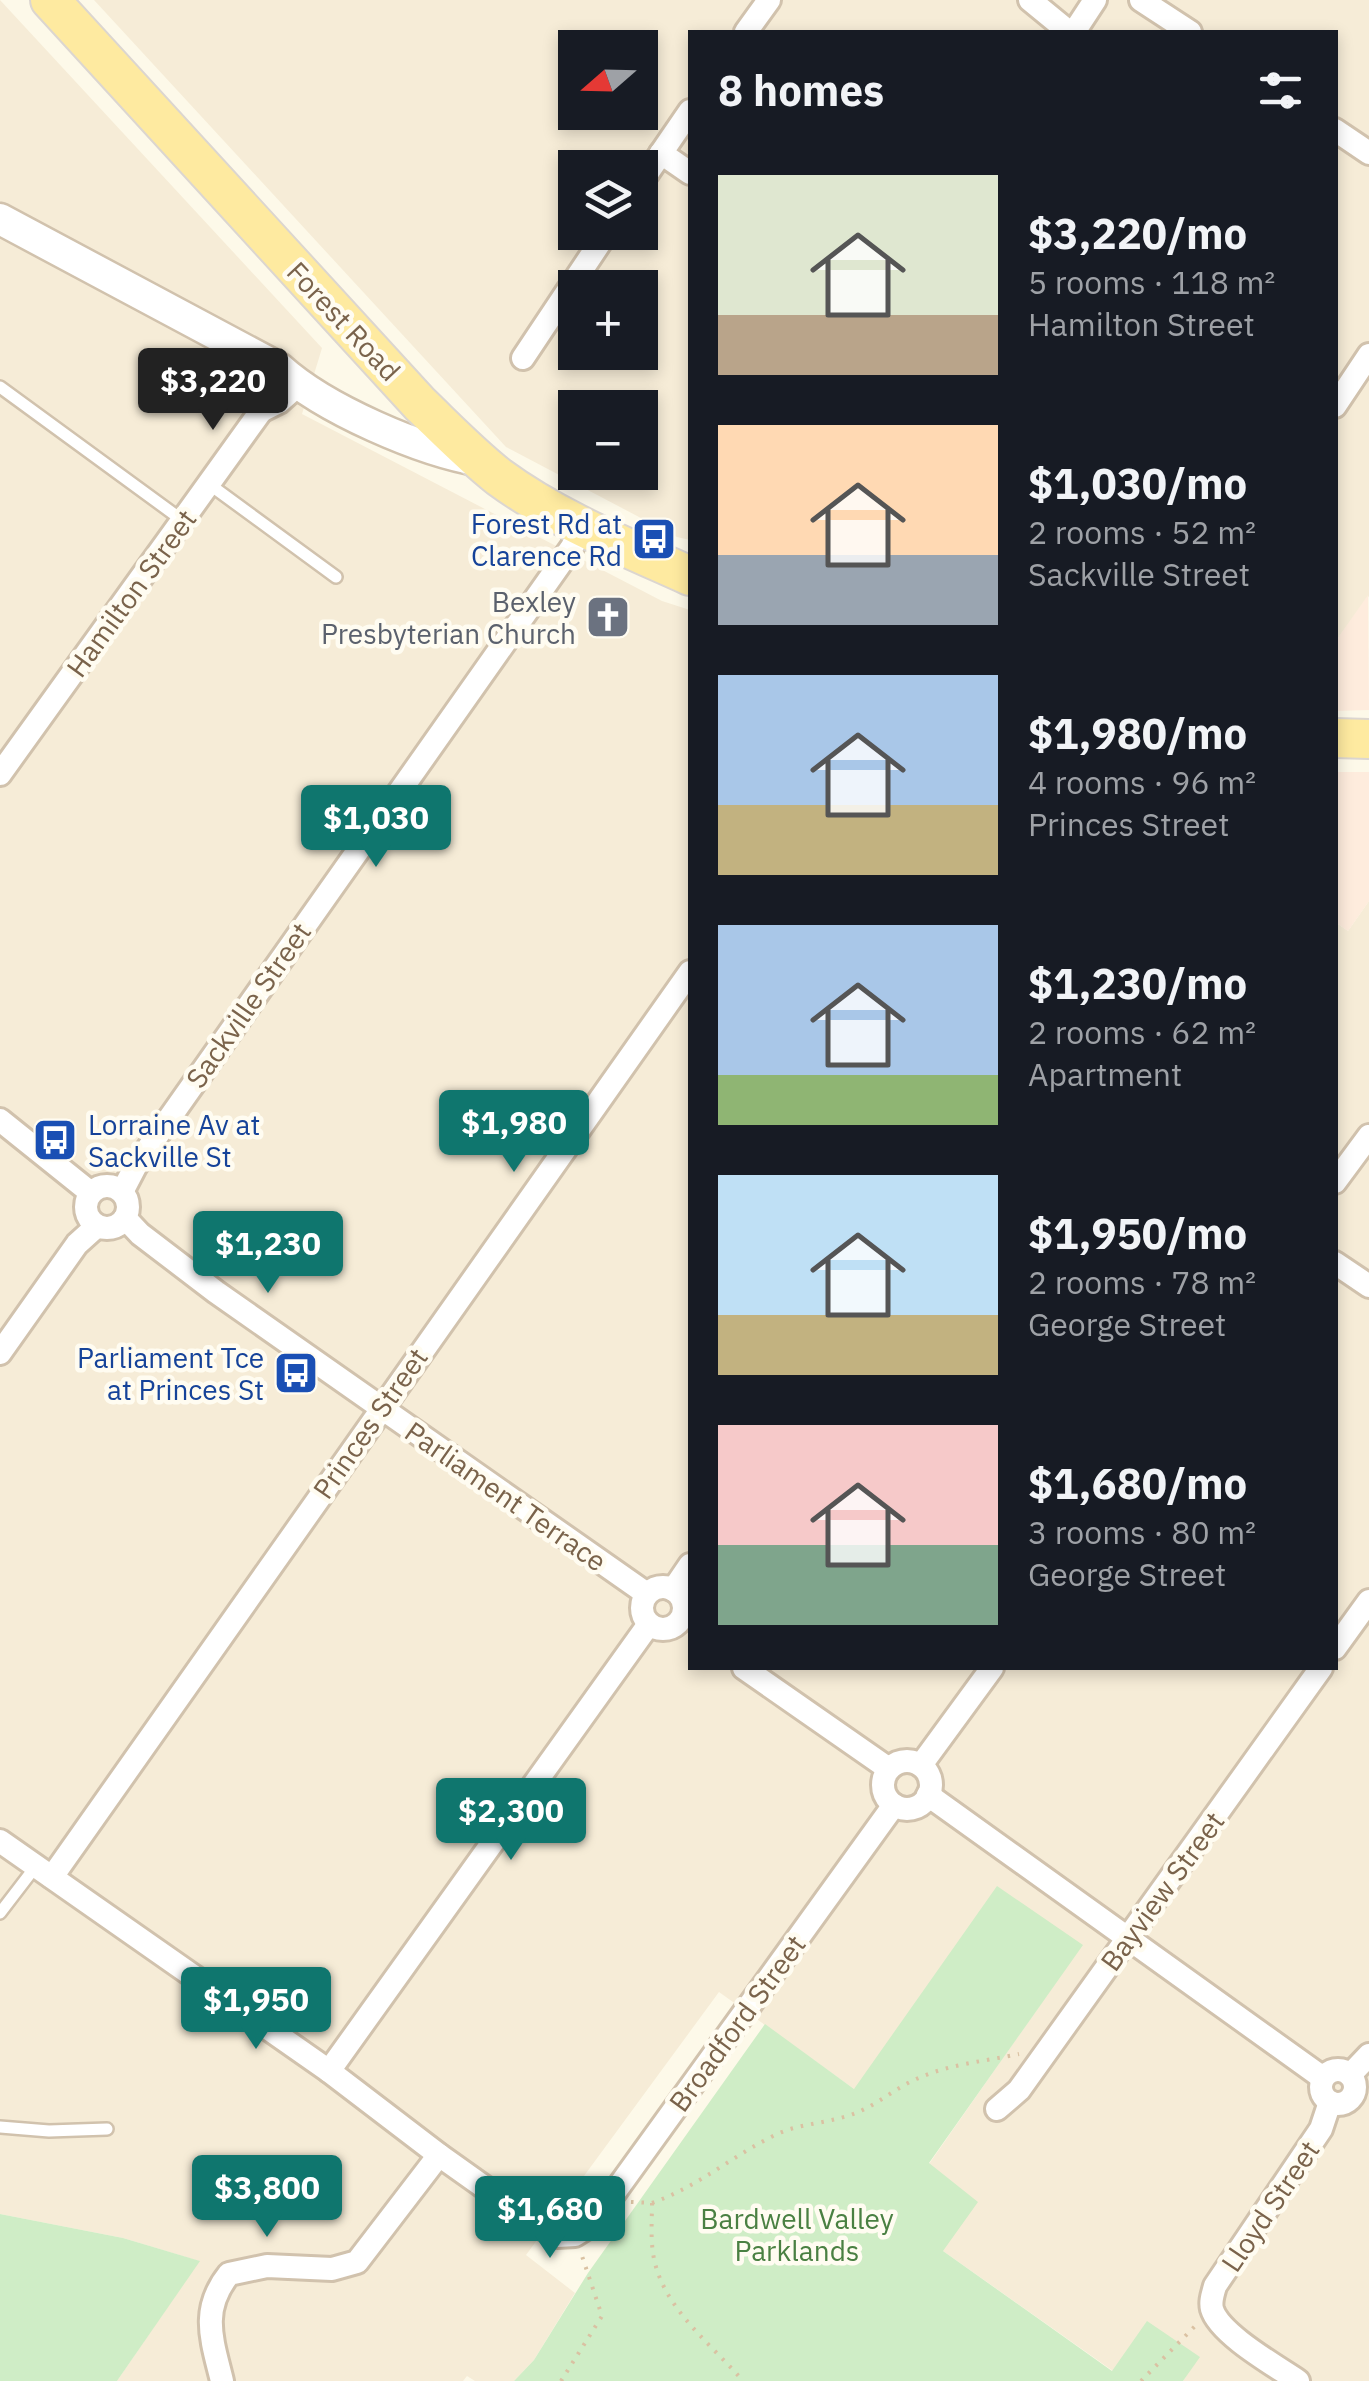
<!DOCTYPE html>
<html lang="en">
<head>
<meta charset="utf-8">
<style>
  :root { --surface:#171b24; --page:#242831; --text:#f1f3f6; --muted:#9ea1a6; --accent:#0f766e }
  body { margin:0; font-family:"IBM Plex Sans",sans-serif; background:var(--page); color:var(--text); height:100vh; display:flex; flex-direction:column; font-size:38px; white-space:nowrap }
  * { box-sizing:border-box; margin:0 }
  p { font-size:32px; color:var(--muted) }
  .icon { flex:none; width:55px; height:55px; fill:none; stroke:currentColor; stroke-width:2; stroke-linecap:round; stroke-linejoin:round }
  .map { position:relative; flex:1; overflow:hidden }
  .drawer { position:absolute; left:688px; top:30px; width:650px; height:1640px; display:flex; flex-direction:column; background:var(--surface); border-radius:0px; box-shadow:0 5px 15px #0003 }
  .drawer>* { flex:none }
  .needle { width:65px; rotate:250deg }
  .tools { position:absolute; left:558px; top:30px; display:grid; gap:20px }
  .tools a { display:grid; place-items:center; width:100px; height:100px; border-radius:0px; background:var(--surface); box-shadow:0 5px 15px #0003; font-size:50px }
  .price { position:absolute; translate:-50% -85px; padding:0 22px; border-radius:10px; background:var(--accent); color:#fff; font-size:32px; line-height:65px; filter:drop-shadow(0 2px 5px #0008) }
  .price::after { content:''; position:absolute; left:50%; top:60px; width:30px; height:22px; margin-left:-15px; background:inherit; clip-path:polygon(0 0,100% 0,50% 100%) }
  .price.current { background:#222; color:#fff }
  ul { padding:0; list-style:none }
  li { display:flex; align-items:center; gap:30px; height:250px; padding:0 30px }
  li span { display:grid; place-items:center; flex:none; width:280px; height:200px; border-radius:0px; color:#555 }
  li>.icon { margin-inline-start:auto }
  span .icon { width:120px; height:120px; fill:#fffc; stroke-width:1 }
  li b { font-size:42px }
  h2 { display:flex; justify-content:space-between; align-items:center; height:120px; padding:0 30px; font-size:42px }
  .map>svg:first-child { display:block }
</style>
</head>
<body>
<div class="map">
<svg width="1369" height="2381" viewBox="0 0 1369 2381">
  <rect width="100%" height="100%" fill="#fdf9e9"/>
  <!-- residential -->
  <g fill="#f6ecd7" fill-rule="evenodd">
    <path d="M0,0L322,348L302,414L662,601L690,610V1668H1335V922L1348,931L1369,901V2381H1183L1199,2356L1113,2371L943,2251L929,2164L1082,1945L854,2089L719,1992L526,2255L575,2293L534,2360L514,2381H475L467,2376L463,2381H117L199,2261L123,2238L0,2214Z"/>
    <path d="M94,0H1369V596L1335,642V32H690V540L677,537L506,447ZM575,48H640V112H575ZM575,168H640V232H575ZM575,288H640V352H575ZM575,408H640V472H575Z"/>
  </g>
  <!-- commercial -->
  <g fill="#feecdd">
    <path d="M1368,595L1369,710L1335,711V642Z"/>
    <path d="M1335,772H1369V901L1348,931L1335,922Z"/>
  </g>
  <!-- green -->
  <g fill="#cfedc6">
    <path d="M997,1886L1083,1945L929,2163L978,2202L943,2251L1112,2371L1147,2321L1200,2357L1183,2381H514L534,2360L588,2273L765,2024L854,2089Z"/>
    <path d="M0,2214L123,2238L200,2261L117,2381H0Z"/>
  </g>
  <g fill="none" stroke-linecap="round" stroke-linejoin="round">
    <defs>
      <g id="service">
        <path d="M0,387L182,520"/>
        <path d="M209,484L336,577"/>
        <path d="M0,1913L36,1866"/>
        <path d="M0,2127L49,2131L107,2129"/>
      </g>
      <g id="minor">
        <path d="M1030,0L1069,32"/>
        <path d="M1141,0L1190,32"/>
        <path d="M746,32L769,0"/>
        <path d="M1074,32L1095,0"/>
        <path d="M1335,130L1369,153"/>
        <path d="M661,153L690,173"/>
        <path d="M640,184L690,111"/>
        <path d="M523,358L607,232"/>
        <path d="M1335,406L1369,355"/>
        <path d="M261,411L279,402L298,385"/>
        <path d="M0,774L261,411L264,388L253,354"/>
        <path d="M0,1120L91,1193"/>
        <path d="M1335,1182L1369,1136"/>
        <circle cx="107" cy="1207" r="21"/>
        <path d="M122,1192L135,1167L572,547L583,525"/>
        <path d="M125,1218L140,1234L216,1292L647,1594"/>
        <path d="M1335,1263L1369,1286"/>
        <path d="M0,1353L77,1244L97,1226"/>
        <circle cx="663" cy="1608" r="21"/>
        <path d="M673,1590L690,1565"/>
        <path d="M1335,1648L1369,1601"/>
        <path d="M744,1668L889,1769"/>
        <circle cx="907" cy="1785" r="24"/>
        <path d="M921,1765L992,1668"/>
        <path d="M928,1795L1323,2078"/>
        <path d="M0,1841L329,2071L439,2155L539,2226L557,2236L575,2235L591,2225L894,1805"/>
        <path d="M52,1877L690,972"/>
        <circle cx="1338" cy="2087" r="17"/>
        <path d="M329,2071L649,1624"/>
        <path d="M1350,2075L1369,2055"/>
        <path d="M997,2109L1019,2090L1321,1668"/>
        <path d="M222,2381C212,2340 200,2310 229,2274L267,2266L332,2269L357,2262L439,2155"/>
        <path d="M1298,2381C1276,2366 1219,2334 1212,2309C1210,2301 1213,2294 1215,2286L1321,2129L1330,2102"/>
      </g>
      <path id="tertiary" d="M0,219L279,368C324,409 421,451 481,461"/>
      <g id="primary">
        <path d="M50,0L420,404C446,429 471,455 499,477C556,519 626,547 690,576"/>
        <path d="M1335,738L1369,739"/>
      </g>
    </defs>
    <!-- service casing -->
    <use href="#service" stroke="#d1c2ad" stroke-width="16"/>
    <!-- minor casing -->
    <use href="#minor" stroke="#d1c2ad" stroke-width="28"/>
    <!-- tertiary casing -->
    <use href="#tertiary" stroke="#d1c2ad" stroke-width="35"/>
    <!-- primary casing -->
    <use href="#primary" stroke="#dcd6d0" stroke-width="42"/>
    <!-- path -->
    <g stroke="#dac1a2" stroke-width="4" stroke-dasharray="2.5 8" stroke-linecap="butt">
      <path d="M631,2202L652,2203C652,2217 651,2230 652,2243C655,2303 708,2340 743,2381"/>
      <path d="M652,2203C697,2187 731,2157 773,2136C796,2124 822,2124 847,2116C875,2108 895,2087 921,2077C951,2064 986,2061 1019,2054"/>
      <path d="M561,2381L602,2316L582,2256"/>
      <path d="M1141,2381L1198,2323"/>
    </g>
    <!-- service -->
    <use href="#service" stroke="#fff" stroke-width="11"/>
    <!-- minor -->
    <use href="#minor" stroke="#fff" stroke-width="22"/>
    <!-- tertiary -->
    <use href="#tertiary" stroke="#fff" stroke-width="30"/>
    <!-- primary -->
    <use href="#primary" stroke="#feeaa0" stroke-width="38"/>
  </g>
  <!-- icons -->
  <defs>
    <symbol id="bus-square" viewBox="-11 -11 22 22"><rect x="-9" y="-9" width="18" height="18" rx="4" fill="#1a4fb4" stroke="#fffcf1"/><path d="M-5-6H5V4H4V6H2V4H-2V6H-4V4H-5ZM-3.5-4V0h7V-4ZM-3.5 1.2v1.5H-2V1.2ZM2 1.2v1.5H3.5V1.2Z" fill="#fff"/></symbol>
    <symbol id="church-square" viewBox="-11 -11 22 22"><rect x="-9" y="-9" width="18" height="18" rx="4" fill="#6b7280" stroke="#fffcf1"/><path d="M-1.2-6h2.4v3.5h3.3v2.4h-3.3V6h-2.4V-.1h-3.3v-2.4h3.3Z" fill="#fff"/></symbol>
  </defs>
  <g fill-rule="evenodd">
    <use href="#bus-square" x="629" y="514" width="50" height="50"/>
    <use href="#church-square" x="583" y="592" width="50" height="50"/>
    <use href="#bus-square" x="30" y="1115" width="50" height="50"/>
    <use href="#bus-square" x="271" y="1348" width="50" height="50"/>
  </g>
  <g text-anchor="middle" dominant-baseline="central" stroke-width="9" stroke-linejoin="round" paint-order="stroke">
    <!-- street labels -->
    <g font-size="28" fill="#7a634b" stroke="#fffcf1">
      <text transform="translate(344 321) rotate(47)">Forest Road</text>
      <text transform="translate(131 593) rotate(-54)">Hamilton Street</text>
      <text transform="translate(248 1005) rotate(-55)">Sackville Street</text>
      <text transform="translate(370 1423) rotate(-55)">Princes Street</text>
      <text transform="translate(506 1496) rotate(35)">Parliament Terrace</text>
      <text transform="translate(1162 1891) rotate(-54)">Bayview Street</text>
      <text transform="translate(737 2023) rotate(-54)">Broadford Street</text>
      <text transform="translate(1270 2206) rotate(-56)">Lloyd Street</text>
    </g>
    <!-- transit labels -->
    <g font-size="28" fill="#164399" stroke="#fffcf1" text-anchor="end">
      <text x="622" y="523">Forest Rd at<tspan x="622" dy="32">Clarence Rd</tspan></text>
      <text x="88" y="1124" text-anchor="start">Lorraine Av at<tspan x="88" dy="32">Sackville St</tspan></text>
      <text x="264" y="1357">Parliament Tce<tspan x="264" dy="32">at Princes St</tspan></text>
    </g>
    <!-- worship labels -->
    <g font-size="28" fill="#5b616d" stroke="#fffcf1" text-anchor="end">
      <text x="576" y="601">Bexley<tspan x="576" dy="32">Presbyterian Church</tspan></text>
    </g>
    <!-- park labels -->
    <g font-size="28" fill="#4a8042" stroke="#fffcf1">
      <text x="797" y="2218">Bardwell Valley<tspan x="797" dy="32">Parklands</tspan></text>
    </g>
  </g>
</svg>
<div class="tools">
<a><svg class="needle" viewBox="-14 -14 28 28"><path d="M0-13l5 13h-10z" fill="#e53935"/><path d="M0 13l5-13h-10z" fill="#9ea1a6"/></svg></a>
<a><svg class="icon" aria-label="layers" viewBox="0 0 24 24"><path d="M12 4l9 5-9 5-9-5zM3 14l9 5 9-5"/></svg></a>
<a>+</a>
<a>−</a>
</div>
<b class="price current" style="left:213px;top:433px">$3,220</b>
<b class="price" style="left:376px;top:870px">$1,030</b>
<b class="price" style="left:514px;top:1175px">$1,980</b>
<b class="price" style="left:268px;top:1296px">$1,230</b>
<b class="price" style="left:511px;top:1863px">$2,300</b>
<b class="price" style="left:256px;top:2052px">$1,950</b>
<b class="price" style="left:267px;top:2240px">$3,800</b>
<b class="price" style="left:550px;top:2261px">$1,680</b>
<section class="drawer">
<h2>8 homes<svg class="icon" aria-label="filters" viewBox="0 0 24 24"><path d="M4 7h16M4 17h16"/><circle cx="9" cy="7" r="2"/><circle cx="15" cy="17" r="2"/></svg></h2>
<ul>
<li><span style="background:linear-gradient(#dfe7d0 70%,#b9a48a 0)"><svg class="icon" aria-label="home" viewBox="0 0 24 24"><path d="M3 11l9-7 9 7M6 9v11h12V9"/></svg></span><div><b>$3,220/mo</b><p>5 rooms · 118 m²</p><p>Hamilton Street</p></div></li>
<li><span style="background:linear-gradient(#ffd9b3 65%,#9aa5b1 0)"><svg class="icon" aria-label="home" viewBox="0 0 24 24"><path d="M3 11l9-7 9 7M6 9v11h12V9"/></svg></span><div><b>$1,030/mo</b><p>2 rooms · 52 m²</p><p>Sackville Street</p></div></li>
<li><span style="background:linear-gradient(#a9c7e8 65%,#c2b280 0)"><svg class="icon" aria-label="home" viewBox="0 0 24 24"><path d="M3 11l9-7 9 7M6 9v11h12V9"/></svg></span><div><b>$1,980/mo</b><p>4 rooms · 96 m²</p><p>Princes Street</p></div></li>
<li><span style="background:linear-gradient(#a9c7e8 75%,#8fb573 0)"><svg class="icon" aria-label="home" viewBox="0 0 24 24"><path d="M3 11l9-7 9 7M6 9v11h12V9"/></svg></span><div><b>$1,230/mo</b><p>2 rooms · 62 m²</p><p>Apartment</p></div></li>
<li><span style="background:linear-gradient(#bfe0f5 70%,#c2b280 0)"><svg class="icon" aria-label="home" viewBox="0 0 24 24"><path d="M3 11l9-7 9 7M6 9v11h12V9"/></svg></span><div><b>$1,950/mo</b><p>2 rooms · 78 m²</p><p>George Street</p></div></li>
<li><span style="background:linear-gradient(#f6c9c9 60%,#7fa58c 0)"><svg class="icon" aria-label="home" viewBox="0 0 24 24"><path d="M3 11l9-7 9 7M6 9v11h12V9"/></svg></span><div><b>$1,680/mo</b><p>3 rooms · 80 m²</p><p>George Street</p></div></li>
</ul>
</section>
</div>
</body>
</html>
